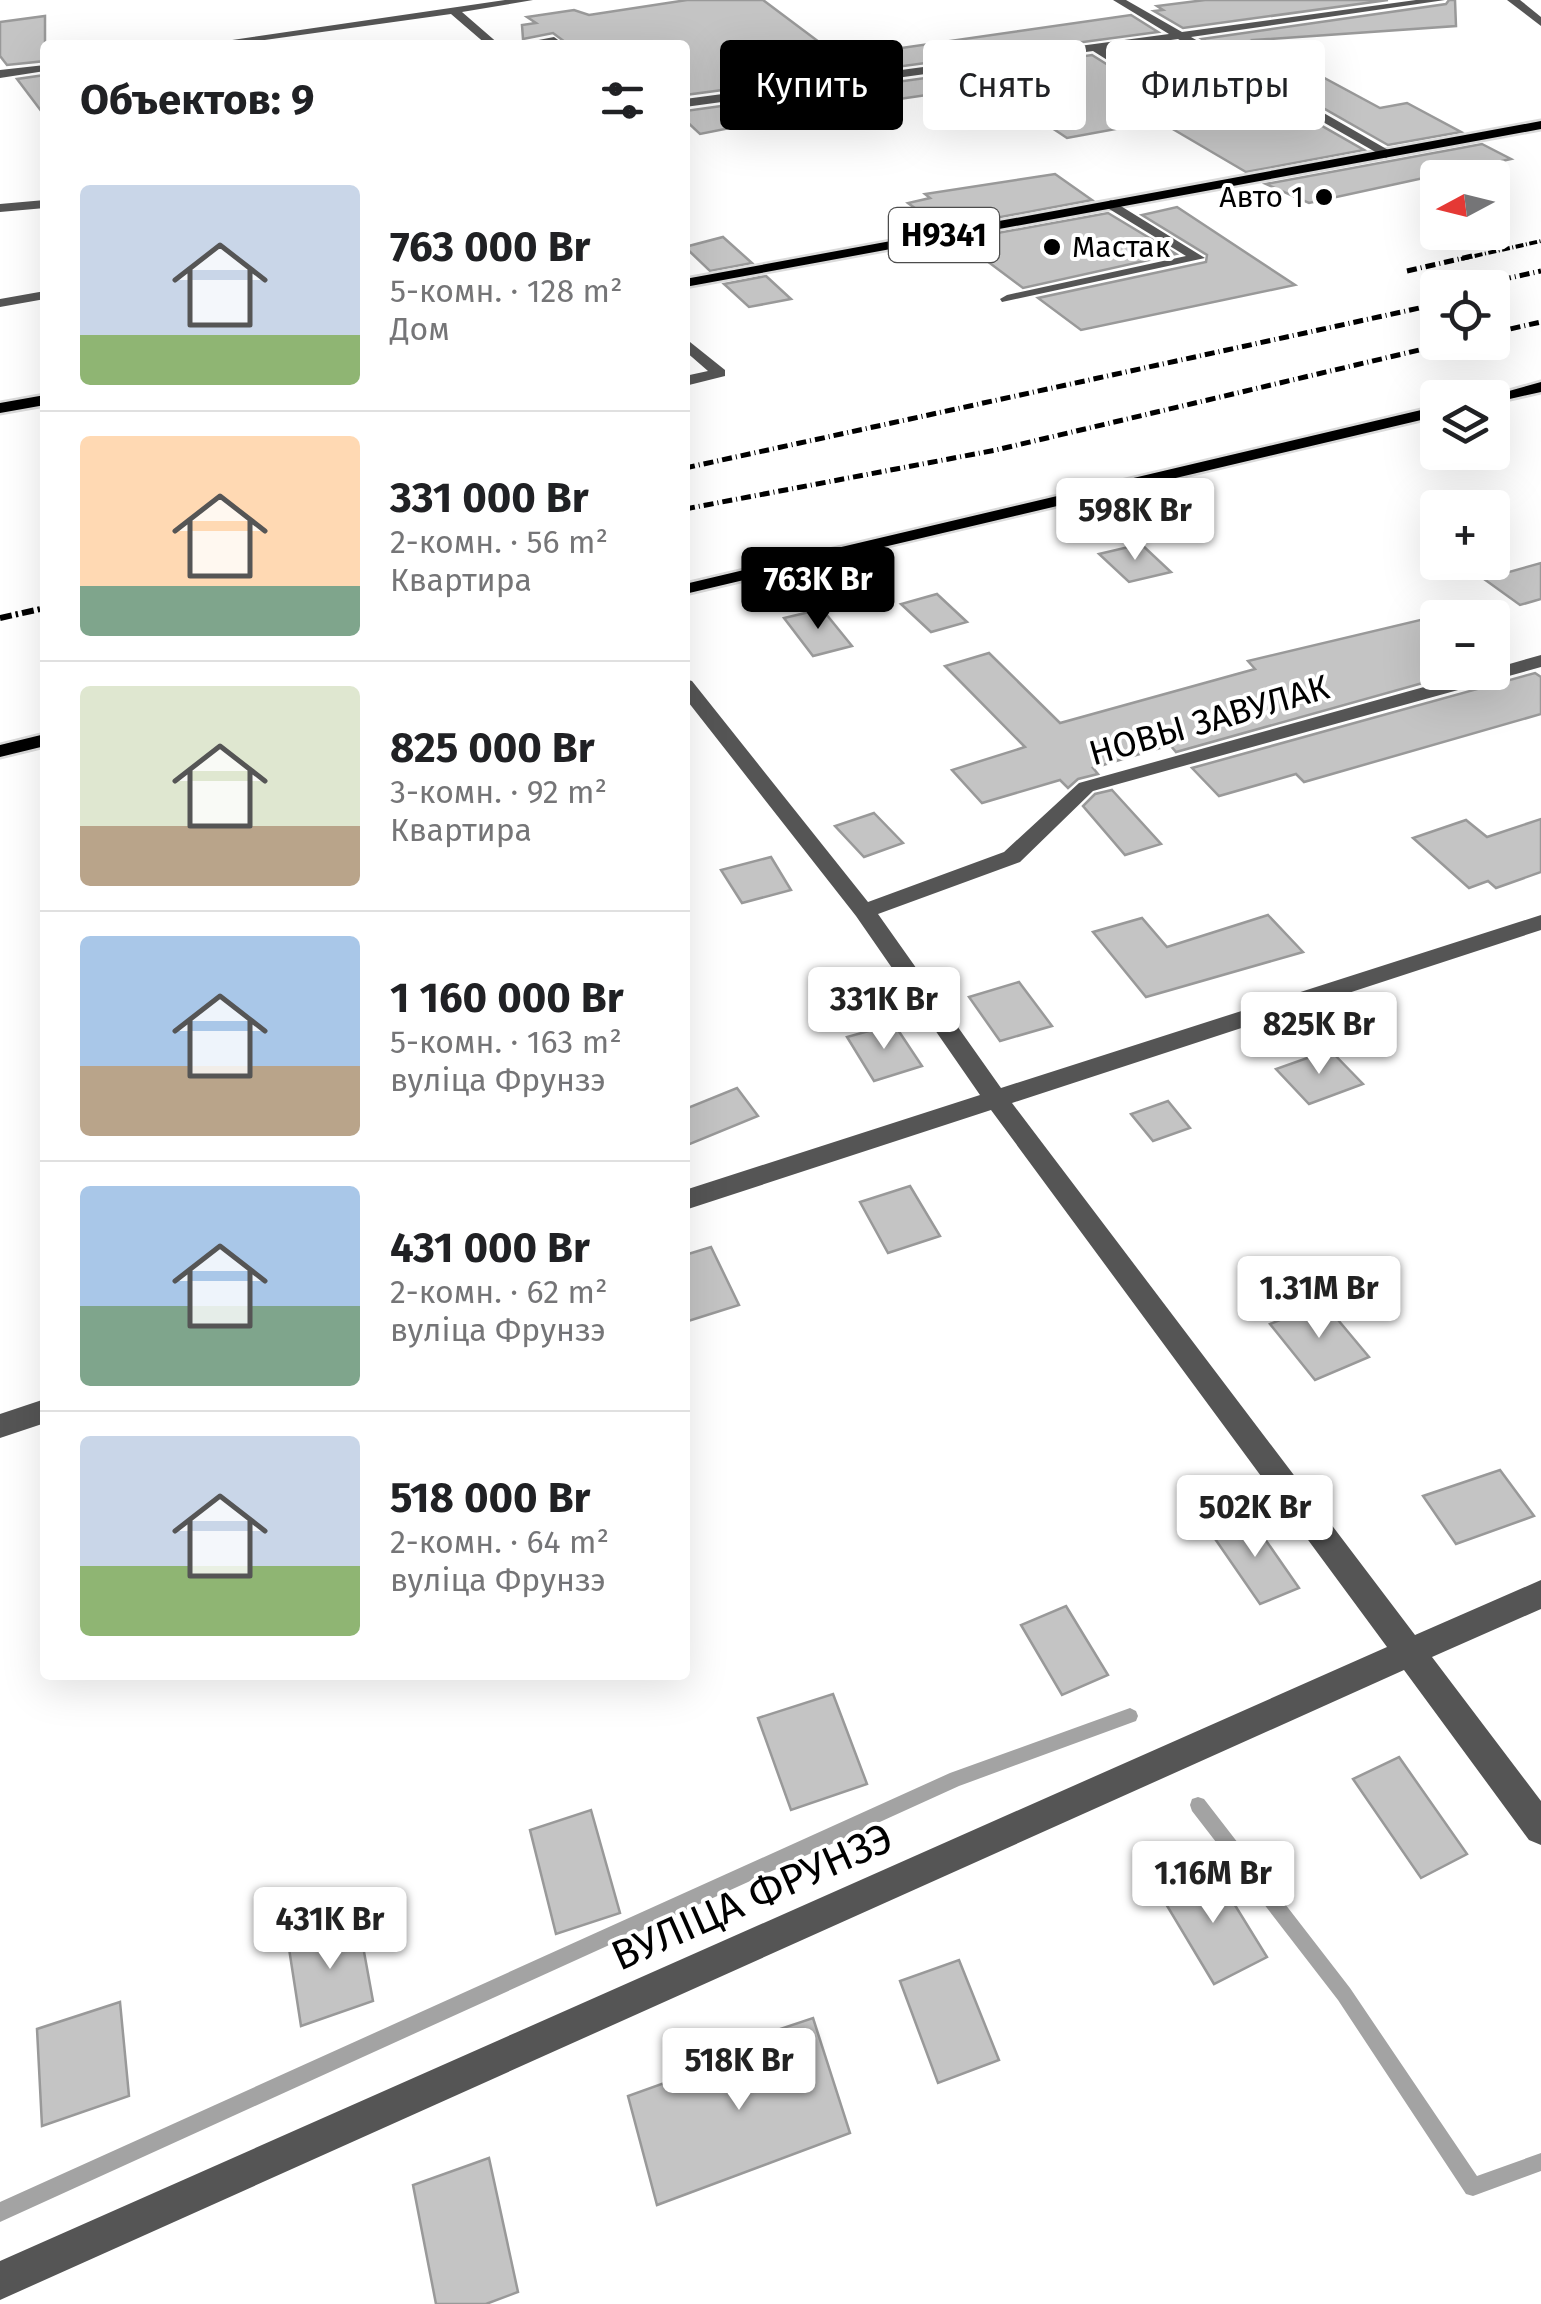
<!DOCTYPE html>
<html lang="ru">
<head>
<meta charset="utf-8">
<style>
  :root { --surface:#fff; --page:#f6f6f6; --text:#202124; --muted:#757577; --line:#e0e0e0; --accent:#000 }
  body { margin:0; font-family:"Fira Sans",sans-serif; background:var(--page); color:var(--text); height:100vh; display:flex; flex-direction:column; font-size:38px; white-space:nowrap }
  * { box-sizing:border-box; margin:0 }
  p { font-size:32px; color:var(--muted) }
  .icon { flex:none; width:55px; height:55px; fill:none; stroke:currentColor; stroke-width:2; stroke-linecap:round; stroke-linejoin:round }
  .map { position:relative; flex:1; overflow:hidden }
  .drawer { position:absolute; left:40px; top:40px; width:650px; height:1640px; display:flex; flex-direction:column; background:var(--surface); border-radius:10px; box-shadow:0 10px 40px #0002 }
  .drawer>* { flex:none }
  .guide { position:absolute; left:720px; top:40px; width:670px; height:90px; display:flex; gap:20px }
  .needle { width:65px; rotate:263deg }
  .buttons { position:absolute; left:1420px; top:160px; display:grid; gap:20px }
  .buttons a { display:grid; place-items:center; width:90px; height:90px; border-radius:10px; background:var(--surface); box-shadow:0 10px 40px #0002; font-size:50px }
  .price { position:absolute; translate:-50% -85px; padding:0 22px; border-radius:10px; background:#fff; color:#222; font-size:32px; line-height:65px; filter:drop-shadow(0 2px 5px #0008) }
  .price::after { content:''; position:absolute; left:50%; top:60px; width:30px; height:22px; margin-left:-15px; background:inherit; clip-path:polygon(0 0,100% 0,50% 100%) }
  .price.current { background:var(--accent); color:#fff }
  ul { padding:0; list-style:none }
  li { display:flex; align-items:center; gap:30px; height:250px; padding:0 40px }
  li+li { border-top:2px solid var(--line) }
  li span { display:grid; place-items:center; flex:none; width:280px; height:200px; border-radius:10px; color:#555 }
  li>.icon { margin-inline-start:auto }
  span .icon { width:120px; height:120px; fill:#fffc; stroke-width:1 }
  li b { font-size:42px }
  h2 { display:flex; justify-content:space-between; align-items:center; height:120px; padding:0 40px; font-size:42px }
  .pill { padding:0 35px; border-radius:10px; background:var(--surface); box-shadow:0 10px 40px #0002; font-size:35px; line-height:90px }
  .pill.current { background:var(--accent); color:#fff }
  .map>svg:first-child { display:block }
</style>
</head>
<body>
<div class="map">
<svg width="1541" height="2304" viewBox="0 0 1541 2304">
  <rect width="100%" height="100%" fill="#fff"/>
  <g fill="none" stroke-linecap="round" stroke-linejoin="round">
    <!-- stream -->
    <g fill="#a3a3a3" fill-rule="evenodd">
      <path d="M1130,1708L1136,1711L1138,1716L1136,1721L959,1786L0,2222V2202L950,1773Z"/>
      <path d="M1198,1797L1204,1799L1350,1988L1477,2176L1541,2153V2171L1473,2196L1466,2194L1338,2000L1192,1811L1190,1805L1192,1799Z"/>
    </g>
  </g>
  <!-- building -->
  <g fill="#c4c4c4" stroke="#999" stroke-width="2.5">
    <path d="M687,0H763L839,57L1131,15L1158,32L685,95V45H569L553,33L523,39L522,25L536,23L527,17L574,10L589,15Z"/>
    <path d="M1205,0H1388L1183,28L1154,11L1163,10L1157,6Z"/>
    <path d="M1449,0H1455L1456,26L1254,40L1380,108L1407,103L1461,132L1388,145L1202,39L1446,4Z"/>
    <path d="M45,16V61L7,65L0,56V22Z"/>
    <path d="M1177,43L1364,150L1246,172L1159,121L1067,138L989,86L816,111L700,134L685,120V111L1092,55L1199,122H1212L1211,110L1117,51Z"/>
    <path d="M45,75V116L17,79Z"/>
    <path d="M1482,144L1511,159L1309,203L1266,184Z"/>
    <path d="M1055,174L1092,200L942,228L908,203L930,198L925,194Z"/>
    <path d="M1177,207L1295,285L1081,330L1038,298L1206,262L1207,255L1142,215Z"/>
    <path d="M1108,213L1176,254L1023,288L959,240Z"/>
    <path d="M723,237L752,263L710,271L685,247Z"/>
    <path d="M766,276L791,299L749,307L724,284Z"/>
    <path d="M1141,544L1171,572L1129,582L1099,554Z"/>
    <path d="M1541,563V599L1520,605L1484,579Z"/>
    <path d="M937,594L967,622L931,632L901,604Z"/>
    <path d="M822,609L852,646L813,656L784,618Z"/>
    <path d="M1458,611L1466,618H1438V672H1462L1176,752L1170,745L1093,768L1098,774L1078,779L1068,788L1060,780L982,803L952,770L1025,747L945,666L989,653L1060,723L1255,669L1248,661Z"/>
    <path d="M1535,673L1541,677V714L1304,782L1296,774L1219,796L1192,768Z"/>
    <path d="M1112,790L1161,844L1125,855L1083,806L1095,794Z"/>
    <path d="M874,813L903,843L864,857L835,826Z"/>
    <path d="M1541,819V872L1496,888L1488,881L1469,888L1413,838L1466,820L1487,837Z"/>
    <path d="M771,857L791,890L742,903L721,870Z"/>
    <path d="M1268,915L1303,952L1146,997L1093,932L1142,918L1167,947Z"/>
    <path d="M1019,982L1052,1026L1000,1041L969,997Z"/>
    <path d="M894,1024L922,1066L874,1081L847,1037Z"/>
    <path d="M1330,1050L1363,1084L1309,1104L1276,1069Z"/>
    <path d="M737,1088L758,1116L685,1146V1109Z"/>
    <path d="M1168,1101L1190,1128L1153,1141L1131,1114Z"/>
    <path d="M910,1186L940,1236L888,1253L860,1202Z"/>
    <path d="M711,1247L739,1305L685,1322V1255Z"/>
    <path d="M1323,1302L1369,1357L1315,1380L1270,1324Z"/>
    <path d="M1500,1470L1534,1516L1456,1544L1423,1496Z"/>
    <path d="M1249,1516L1299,1588L1260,1604L1211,1533Z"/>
    <path d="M1066,1606L1108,1675L1062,1695L1021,1625Z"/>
    <path d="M833,1694L867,1784L791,1810L758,1718Z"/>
    <path d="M1399,1757L1467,1854L1421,1878L1353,1779Z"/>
    <path d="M591,1810L620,1913L556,1934L530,1830Z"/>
    <path d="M1212,1868L1267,1957L1214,1984L1160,1894Z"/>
    <path d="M358,1919L373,2001L301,2026L288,1942Z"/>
    <path d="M959,1960L999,2060L938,2083L900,1981Z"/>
    <path d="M120,2002L129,2096L42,2126L37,2029Z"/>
    <path d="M813,2018L850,2133L657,2205L628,2096L751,2052L747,2040Z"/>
    <path d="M489,2158L518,2292L486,2304H436L413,2185Z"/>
  </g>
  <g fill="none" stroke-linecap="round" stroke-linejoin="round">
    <defs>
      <g id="major">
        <path d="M1541,121V129L685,287V279Z"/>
        <path d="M1541,382V392L1492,403V398H1484Z"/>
        <path d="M45,395V405L0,413V403Z"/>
        <path d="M1438,406V416L685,594V584Z"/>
        <path d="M45,734V746L0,757V745Z"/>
      </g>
    </defs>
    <!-- major casing -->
    <use href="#major" stroke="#dbdbdb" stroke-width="5"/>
    <!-- minor -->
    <g fill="#555" fill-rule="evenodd">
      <path d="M505,0H533L462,12L500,45H487L451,14L228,45H198Z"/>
      <path d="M1113,0H1126L1182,32L1416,0H1445L1191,37L1390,151L1392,154L1386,158L1178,39L1106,49L1209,113V119H1201L1093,51L685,107V99L1169,34Z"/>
      <path d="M1507,0H1520L1541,17V26Z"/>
      <path d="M554,37L565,45H521L523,43Z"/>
      <path d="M45,65V71L0,78V70Z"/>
      <path d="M45,200V208L0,212V204Z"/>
      <path d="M1111,200L1205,258L1002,302L1000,299L1007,295L1186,256L1106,207L1104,204Z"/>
      <path d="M45,291V299L0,307V299Z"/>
      <path d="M685,338L725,370V376L685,386V376L708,371L685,351Z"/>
      <path d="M1541,655V667L1093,791L1020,862L878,914L1001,1088L1541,915V930L1012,1103L1415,1635L1541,1580V1609L1432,1657L1541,1801V1845L1529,1840L1404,1670L0,2300V2261L1387,1647L991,1110L685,1210V1190L980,1095L856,916L685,698V679L692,681L868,902L1004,852L1079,783L1478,672H1492V669Z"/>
      <path d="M45,1399V1423L0,1438V1414Z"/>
    </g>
    <!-- major -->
    <use href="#major" fill="#000" fill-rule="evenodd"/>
    <!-- rail-far2 -->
    <path stroke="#000" stroke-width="4" stroke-dasharray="8 2.5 1 2.5" stroke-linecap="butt" d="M1461,259L1541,241"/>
    <!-- rail-far1 -->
    <g stroke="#000" stroke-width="5" stroke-dasharray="10 4 1 4" stroke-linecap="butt">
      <path d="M1407,271L1472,256"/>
      <path d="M1464,288L1541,271"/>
      <path d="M1492,333L1541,322"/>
      <path d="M685,468L1438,304"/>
      <path d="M685,509L996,450L1453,342"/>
    </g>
    <!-- rail -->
    <path stroke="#000" stroke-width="6" stroke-dasharray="12 4 2.5 4" stroke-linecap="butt" d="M0,618L45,608"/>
  </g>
  <!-- markers -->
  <g fill="#000" stroke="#fff" stroke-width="4">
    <circle cx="1324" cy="197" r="10"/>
    <circle cx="1052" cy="247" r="10"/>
  </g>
  <g text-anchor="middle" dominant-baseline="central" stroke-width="8" stroke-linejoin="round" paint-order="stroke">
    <!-- far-poi labels -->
    <g font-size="30" fill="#000" stroke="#fff" text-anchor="end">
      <text x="1304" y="197">Авто 1</text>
      <text x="1072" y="247" text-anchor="start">Мастак</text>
    </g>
    <!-- shield labels -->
    <rect fill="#fff" stroke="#4c4c4c" stroke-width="2.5" x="889" y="208" width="110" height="54" rx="8"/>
    <g font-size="32" font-weight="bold" fill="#000">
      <text x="944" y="235">Н9341</text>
    </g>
    <!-- street labels -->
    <g font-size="35" fill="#000" stroke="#fff">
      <text transform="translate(1209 720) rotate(-16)">НОВЫ ЗАВУЛАК</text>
    </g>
    <!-- near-street labels -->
    <g font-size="42" fill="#000" stroke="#fff">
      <text transform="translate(752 1897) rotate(-24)">ВУЛІЦА ФРУНЗЭ</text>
    </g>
  </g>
</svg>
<div class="buttons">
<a><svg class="needle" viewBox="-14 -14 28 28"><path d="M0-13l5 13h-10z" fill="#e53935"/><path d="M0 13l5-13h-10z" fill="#757577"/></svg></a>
<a><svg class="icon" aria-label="locate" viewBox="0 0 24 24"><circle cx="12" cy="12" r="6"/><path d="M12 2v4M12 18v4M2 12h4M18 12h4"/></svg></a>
<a><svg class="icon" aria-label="layers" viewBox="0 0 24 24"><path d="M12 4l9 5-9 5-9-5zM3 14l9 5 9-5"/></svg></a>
<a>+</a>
<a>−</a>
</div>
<b class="price" style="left:1135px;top:563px">598K Br</b>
<b class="price current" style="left:818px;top:632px">763K Br</b>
<b class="price" style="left:884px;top:1052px">331K Br</b>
<b class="price" style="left:1319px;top:1077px">825K Br</b>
<b class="price" style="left:1319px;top:1341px">1.31M Br</b>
<b class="price" style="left:1255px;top:1560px">502K Br</b>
<b class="price" style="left:1213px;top:1926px">1.16M Br</b>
<b class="price" style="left:330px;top:1972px">431K Br</b>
<b class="price" style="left:739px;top:2113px">518K Br</b>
<div class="guide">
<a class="pill current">Купить</a>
<a class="pill">Снять</a>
<a class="pill">Фильтры</a>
</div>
<section class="drawer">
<h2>Объектов: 9<svg class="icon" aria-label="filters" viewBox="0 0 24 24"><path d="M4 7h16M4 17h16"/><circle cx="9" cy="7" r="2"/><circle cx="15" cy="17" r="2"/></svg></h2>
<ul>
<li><span style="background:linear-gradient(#c9d6e8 75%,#8fb573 0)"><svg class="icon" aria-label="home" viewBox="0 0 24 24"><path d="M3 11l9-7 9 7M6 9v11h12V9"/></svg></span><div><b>763 000 Br</b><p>5-комн. · 128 m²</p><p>Дом</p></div></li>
<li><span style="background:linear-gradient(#ffd9b3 75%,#7fa58c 0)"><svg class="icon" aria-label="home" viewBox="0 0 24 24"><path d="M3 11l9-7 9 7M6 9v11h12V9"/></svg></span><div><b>331 000 Br</b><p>2-комн. · 56 m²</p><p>Квартира</p></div></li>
<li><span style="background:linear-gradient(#dfe7d0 70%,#b9a48a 0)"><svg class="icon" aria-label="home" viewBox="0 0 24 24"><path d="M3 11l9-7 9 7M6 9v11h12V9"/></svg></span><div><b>825 000 Br</b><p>3-комн. · 92 m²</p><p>Квартира</p></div></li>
<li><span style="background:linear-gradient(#a9c7e8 65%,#b9a48a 0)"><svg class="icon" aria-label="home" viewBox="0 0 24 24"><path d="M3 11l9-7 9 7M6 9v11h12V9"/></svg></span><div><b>1 160 000 Br</b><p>5-комн. · 163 m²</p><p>вуліца Фрунзэ</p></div></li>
<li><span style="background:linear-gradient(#a9c7e8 60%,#7fa58c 0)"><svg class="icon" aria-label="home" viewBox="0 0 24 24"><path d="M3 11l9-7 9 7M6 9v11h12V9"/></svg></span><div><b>431 000 Br</b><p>2-комн. · 62 m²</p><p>вуліца Фрунзэ</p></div></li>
<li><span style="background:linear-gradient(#c9d6e8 65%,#8fb573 0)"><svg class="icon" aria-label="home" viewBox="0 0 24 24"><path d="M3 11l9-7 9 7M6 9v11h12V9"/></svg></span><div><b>518 000 Br</b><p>2-комн. · 64 m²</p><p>вуліца Фрунзэ</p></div></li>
</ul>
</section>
</div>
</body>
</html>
